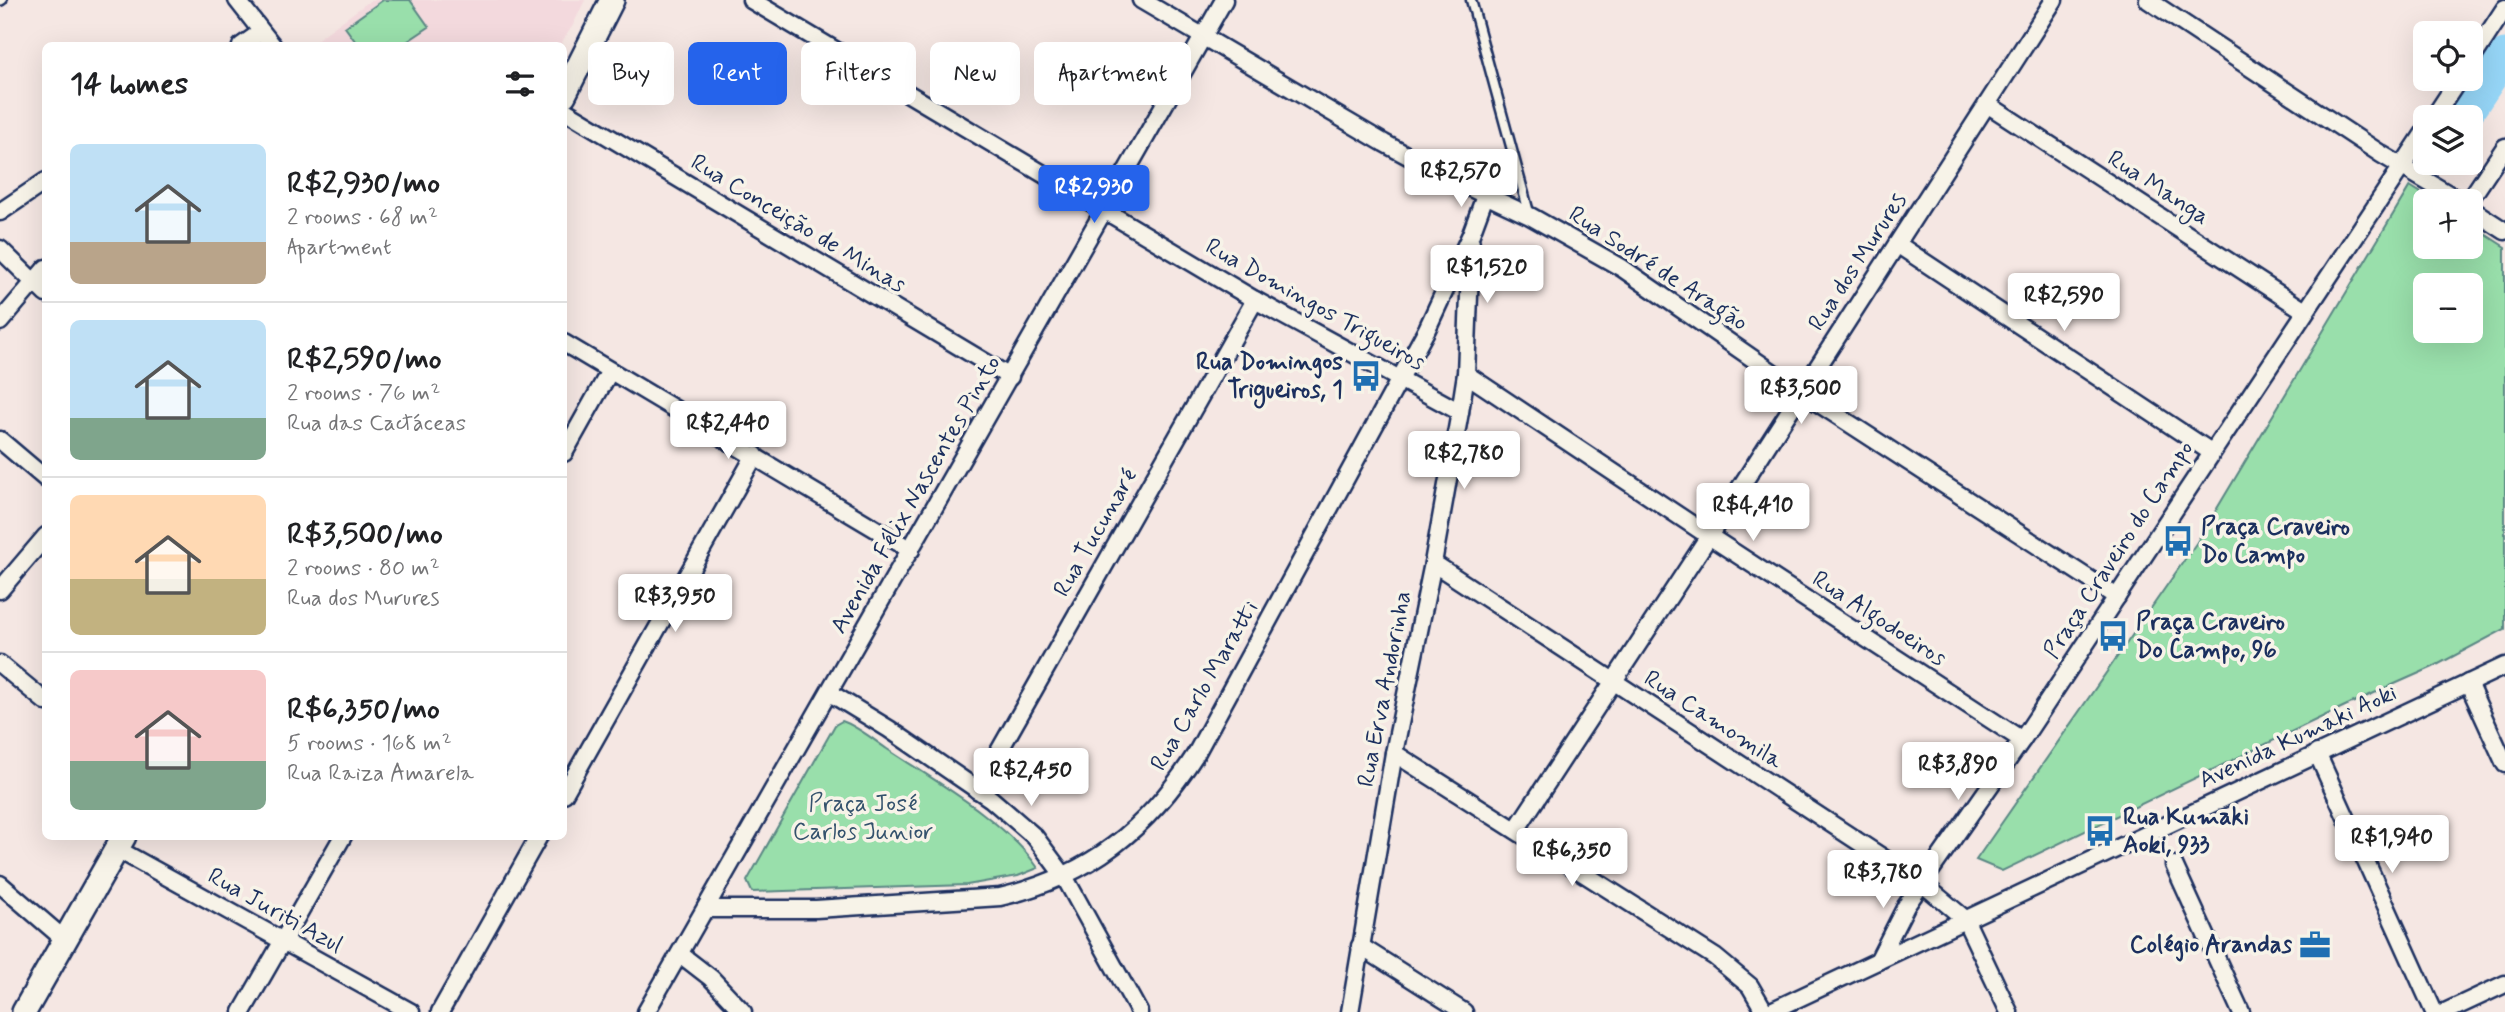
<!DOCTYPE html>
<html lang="en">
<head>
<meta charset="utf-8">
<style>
  :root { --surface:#fff; --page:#f2f2f2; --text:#202124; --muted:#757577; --line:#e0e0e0; --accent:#2563eb }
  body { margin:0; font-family:Mynerve,sans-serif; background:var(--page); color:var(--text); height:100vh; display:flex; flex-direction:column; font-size:26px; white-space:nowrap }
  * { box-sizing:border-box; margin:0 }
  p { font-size:23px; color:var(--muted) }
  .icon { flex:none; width:38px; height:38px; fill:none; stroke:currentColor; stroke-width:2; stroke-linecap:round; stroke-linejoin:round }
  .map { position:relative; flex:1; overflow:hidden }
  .sheet { position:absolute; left:42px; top:42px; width:525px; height:798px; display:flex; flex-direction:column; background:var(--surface); border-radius:10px; box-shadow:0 7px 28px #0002 }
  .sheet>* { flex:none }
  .top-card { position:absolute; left:588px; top:42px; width:665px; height:63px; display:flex; gap:14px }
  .tools { position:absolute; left:2413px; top:21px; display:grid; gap:14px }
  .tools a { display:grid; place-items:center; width:70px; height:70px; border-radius:10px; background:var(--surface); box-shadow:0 7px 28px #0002; font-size:35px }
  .price { position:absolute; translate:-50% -60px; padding:0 16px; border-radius:7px; background:#fff; color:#222; font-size:23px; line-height:46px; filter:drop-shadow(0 2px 4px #0008) }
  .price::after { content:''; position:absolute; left:50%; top:42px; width:21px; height:16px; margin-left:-10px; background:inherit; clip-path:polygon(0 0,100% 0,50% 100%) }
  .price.selected { background:var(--accent); color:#fff }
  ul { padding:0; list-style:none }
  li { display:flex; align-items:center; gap:21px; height:175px; padding:0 28px }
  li+li { border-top:2px solid var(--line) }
  li span { display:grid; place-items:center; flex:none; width:196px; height:140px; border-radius:10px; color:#555 }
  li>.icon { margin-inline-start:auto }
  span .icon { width:84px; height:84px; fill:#fffc; stroke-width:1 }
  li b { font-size:30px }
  h2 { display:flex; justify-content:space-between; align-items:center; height:84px; padding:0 28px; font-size:30px }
  .tag { padding:0 24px; border-radius:10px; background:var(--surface); box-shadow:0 7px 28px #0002; font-size:24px; line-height:63px }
  .tag.selected { background:var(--accent); color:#fff }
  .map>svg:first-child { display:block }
</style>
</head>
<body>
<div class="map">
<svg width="2505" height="1012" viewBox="0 0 2505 1012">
  <rect width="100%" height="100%" fill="#f5e7e3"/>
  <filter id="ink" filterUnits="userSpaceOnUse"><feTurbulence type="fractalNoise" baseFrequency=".0143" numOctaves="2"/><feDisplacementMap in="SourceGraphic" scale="14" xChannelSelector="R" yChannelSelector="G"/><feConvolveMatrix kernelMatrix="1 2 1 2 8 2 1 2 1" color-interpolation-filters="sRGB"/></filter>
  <g filter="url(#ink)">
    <!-- built -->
    <path fill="#f3d9dd" d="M371,0H585L573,25L560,45L308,46Z"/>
    <!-- green -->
    <g fill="#99dfab" stroke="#5a8784" stroke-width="2" fill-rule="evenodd">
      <path d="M383,0H410L429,27L402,45H358L345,27Z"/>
      <path d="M2410,186L2434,201H2426V247H2471V225L2505,247V629L2433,667L2345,706L2002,871L1976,860L2197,542ZM2426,285H2471V331H2426Z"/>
      <path d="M842,721C857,726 874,740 887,749C935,781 1006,821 1038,868L1018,876L967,885L752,892L747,881L835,725Z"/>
    </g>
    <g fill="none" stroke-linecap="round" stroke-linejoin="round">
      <!-- river -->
      <path stroke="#96d6f7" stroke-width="33" d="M2464,117L2505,55"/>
      <defs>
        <g id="lane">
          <path d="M1471,0L1530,216"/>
          <path d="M0,1L2,0"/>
        </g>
        <g id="street">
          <path d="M237,0L273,46"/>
          <path d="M751,0L1255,300L1460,412"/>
          <path d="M1141,0L1384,143L1447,177L1530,216L1622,268L1801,392L2117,597"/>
          <path d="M2148,0L2381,154L2460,201"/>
          <path d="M241,46L261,32"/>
          <path d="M2471,60L2505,8"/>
          <path d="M1987,104L2305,311"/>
          <path d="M564,110L1010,377"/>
          <path d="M2434,117L2459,79"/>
          <path d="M2469,201L2505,147"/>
          <path d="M2471,209L2505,231"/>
          <path d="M0,212L46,181"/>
          <path d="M1897,244L2211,452"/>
          <path d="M0,249L46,294"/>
          <path d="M0,322L46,268"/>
          <path d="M564,343L911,550"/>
          <path d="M1466,374L1709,536L2022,740"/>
          <path d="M0,440L46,479"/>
          <path d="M564,453L610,371"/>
          <path d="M1433,563L1923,884L1965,919L2009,1012"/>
          <path d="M0,590L46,536"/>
          <path d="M0,664L46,702"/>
          <path d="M2468,683L2505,764"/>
          <path d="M830,693L889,729L991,799L1035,837L1064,876L1139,1012"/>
          <path d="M1394,753L1715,957L1750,986L1765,1012"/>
          <path d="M2317,753L2434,1012"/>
          <path d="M977,790L1255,300"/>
          <path d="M564,794L755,455"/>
          <path d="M1516,830L1709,536L2054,0"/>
          <path d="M117,849L411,1012"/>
          <path d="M2174,865L2241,1012"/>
          <path d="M0,884L65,940"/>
          <path d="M706,909H816L1000,897C1090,876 1148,829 1197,752L1427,329L1471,234L1485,196"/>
          <path d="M1360,946L1464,1012"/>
          <path d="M680,954L711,978L743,1012"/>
          <path d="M1878,961L1906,906L2022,740L2426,130"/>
          <path d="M242,1012L343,836"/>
          <path d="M440,1012L539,836"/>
          <path d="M646,1012L1224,0"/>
          <path d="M1350,1012L1394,753L1433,563L1460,412L1466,374L1471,243"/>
          <path d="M1769,1012L2505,666"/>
          <path d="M2445,1012L2505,984"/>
        </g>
        <g id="secondary">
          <path d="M564,95L612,0"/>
          <path d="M24,1012L124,836"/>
        </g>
      </defs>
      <!-- lane casing -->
      <use href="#lane" stroke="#1b2f5e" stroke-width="13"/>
      <!-- street casing -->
      <use href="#street" stroke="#1b2f5e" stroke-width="21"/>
      <!-- secondary casing -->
      <use href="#secondary" stroke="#1b2f5e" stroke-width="28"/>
      <!-- lane -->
      <use href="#lane" stroke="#f7f3e8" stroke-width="8"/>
      <!-- street -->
      <use href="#street" stroke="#f7f3e8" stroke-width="16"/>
      <!-- secondary -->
      <use href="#secondary" stroke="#f7f3e8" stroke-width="23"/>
    </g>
  </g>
  <!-- icons -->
  <defs>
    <symbol id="bus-bare" viewBox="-9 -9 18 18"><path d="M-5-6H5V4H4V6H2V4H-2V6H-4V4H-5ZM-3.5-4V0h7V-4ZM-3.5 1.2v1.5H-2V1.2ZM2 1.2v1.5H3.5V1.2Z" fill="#1f6fb2" stroke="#f7f3e8" stroke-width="2.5" paint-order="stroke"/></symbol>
    <symbol id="office-bare" viewBox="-9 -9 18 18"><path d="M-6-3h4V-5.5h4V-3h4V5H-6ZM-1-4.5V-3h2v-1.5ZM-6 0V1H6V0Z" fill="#1f6fb2" stroke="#f7f3e8" stroke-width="2.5" paint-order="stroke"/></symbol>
  </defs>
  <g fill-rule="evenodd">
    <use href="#bus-bare" x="1344" y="354" width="44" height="44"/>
    <use href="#bus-bare" x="2156" y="519" width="44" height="44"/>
    <use href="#bus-bare" x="2091" y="614" width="44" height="44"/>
    <use href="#bus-bare" x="2078" y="809" width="44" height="44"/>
    <use href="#office-bare" x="2293" y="923" width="44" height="44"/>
  </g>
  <g text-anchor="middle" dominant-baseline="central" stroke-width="7" stroke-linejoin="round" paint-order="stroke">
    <!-- street labels -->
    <g font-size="24" fill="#1b2f5e" stroke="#f7f3e8">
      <text transform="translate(2158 188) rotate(33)">Rua Manga</text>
      <text transform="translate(798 224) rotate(31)">Rua Conceição de Minas</text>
      <text transform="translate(1858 262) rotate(-57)">Rua dos Murures</text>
      <text transform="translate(1658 269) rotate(33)">Rua Sodré de Aragão</text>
      <text transform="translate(1315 305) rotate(29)">Rua Domingos Trigueiros</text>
      <text transform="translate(916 495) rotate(-60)">Avenida Félix Nascentes Pinto</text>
      <text transform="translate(1096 533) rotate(-60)">Rua Tucunaré</text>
      <text transform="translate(2119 550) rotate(-57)">Praça Craveiro do Campo</text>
      <text transform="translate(1879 619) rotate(33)">Rua Algodoeiros</text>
      <text transform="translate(1205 686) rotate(-60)">Rua Carlo Maratti</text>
      <text transform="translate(1385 689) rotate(-79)">Rua Erva Andorinha</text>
      <text transform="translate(1713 720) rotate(33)">Rua Camomila</text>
      <text transform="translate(2298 737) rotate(-25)">Avenida Kumaki Aoki</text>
      <text transform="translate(275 911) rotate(29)">Rua Juriti Azul</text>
    </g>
    <!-- poi labels -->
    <g font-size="24" font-weight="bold" fill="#1b2f5e" stroke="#f7f3e8" text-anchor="start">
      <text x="1343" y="362" text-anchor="end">Rua Domingos<tspan x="1343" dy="28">Trigueiros, 1</tspan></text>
      <text x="2201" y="527">Praça Craveiro<tspan x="2201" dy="28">Do Campo</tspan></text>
      <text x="2136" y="622">Praça Craveiro<tspan x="2136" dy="28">Do Campo, 96</tspan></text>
      <text x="2123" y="817">Rua Kumaki<tspan x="2123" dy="28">Aoki, 933</tspan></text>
      <text x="2292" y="945" text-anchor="end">Colégio Arandas</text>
    </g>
    <!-- park labels -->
    <g font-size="24" fill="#34526d" stroke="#f7f3e8">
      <text x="863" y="804">Praça José<tspan x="863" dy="28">Carlos Junior</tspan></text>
    </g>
  </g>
</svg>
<div class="tools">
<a><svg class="icon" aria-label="locate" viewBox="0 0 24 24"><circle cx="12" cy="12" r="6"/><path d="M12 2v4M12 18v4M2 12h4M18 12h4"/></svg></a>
<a><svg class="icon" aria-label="layers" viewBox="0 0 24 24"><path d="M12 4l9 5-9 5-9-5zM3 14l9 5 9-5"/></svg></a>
<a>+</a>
<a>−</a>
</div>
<b class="price" style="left:1461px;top:209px">R$2,570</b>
<b class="price selected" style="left:1094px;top:225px">R$2,930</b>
<b class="price" style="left:1487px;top:305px">R$1,520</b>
<b class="price" style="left:2064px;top:333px">R$2,590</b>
<b class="price" style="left:1801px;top:426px">R$3,500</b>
<b class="price" style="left:728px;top:461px">R$2,440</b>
<b class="price" style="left:1464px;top:491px">R$2,780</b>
<b class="price" style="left:1753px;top:543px">R$4,410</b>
<b class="price" style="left:675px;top:634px">R$3,950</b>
<b class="price" style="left:1958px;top:802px">R$3,890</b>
<b class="price" style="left:1031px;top:808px">R$2,450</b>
<b class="price" style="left:2392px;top:875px">R$1,940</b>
<b class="price" style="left:1572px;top:888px">R$6,350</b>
<b class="price" style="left:1883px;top:910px">R$3,780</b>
<div class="top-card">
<a class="tag">Buy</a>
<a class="tag selected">Rent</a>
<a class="tag">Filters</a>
<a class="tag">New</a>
<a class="tag">Apartment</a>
</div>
<section class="sheet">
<h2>14 homes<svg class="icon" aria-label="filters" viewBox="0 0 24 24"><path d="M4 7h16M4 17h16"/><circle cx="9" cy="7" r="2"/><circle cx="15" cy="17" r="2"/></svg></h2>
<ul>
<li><span style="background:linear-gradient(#bfe0f5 70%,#b9a48a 0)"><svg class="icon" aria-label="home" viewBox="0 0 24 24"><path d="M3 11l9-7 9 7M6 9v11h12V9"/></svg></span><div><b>R$2,930/mo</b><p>2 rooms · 68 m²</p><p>Apartment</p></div></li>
<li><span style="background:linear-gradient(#bfe0f5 70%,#7fa58c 0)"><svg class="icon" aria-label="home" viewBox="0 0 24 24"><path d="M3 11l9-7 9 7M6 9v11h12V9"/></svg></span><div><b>R$2,590/mo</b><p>2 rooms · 76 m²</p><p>Rua das Cactáceas</p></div></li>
<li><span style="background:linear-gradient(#ffd9b3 60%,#c2b280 0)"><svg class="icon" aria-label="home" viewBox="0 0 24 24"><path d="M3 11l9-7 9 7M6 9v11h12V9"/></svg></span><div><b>R$3,500/mo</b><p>2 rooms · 80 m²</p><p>Rua dos Murures</p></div></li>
<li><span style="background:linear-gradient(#f6c9c9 65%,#7fa58c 0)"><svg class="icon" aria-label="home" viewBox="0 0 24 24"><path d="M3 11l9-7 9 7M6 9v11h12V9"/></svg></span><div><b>R$6,350/mo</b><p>5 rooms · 168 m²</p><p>Rua Raiza Amarela</p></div></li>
</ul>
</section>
</div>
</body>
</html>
